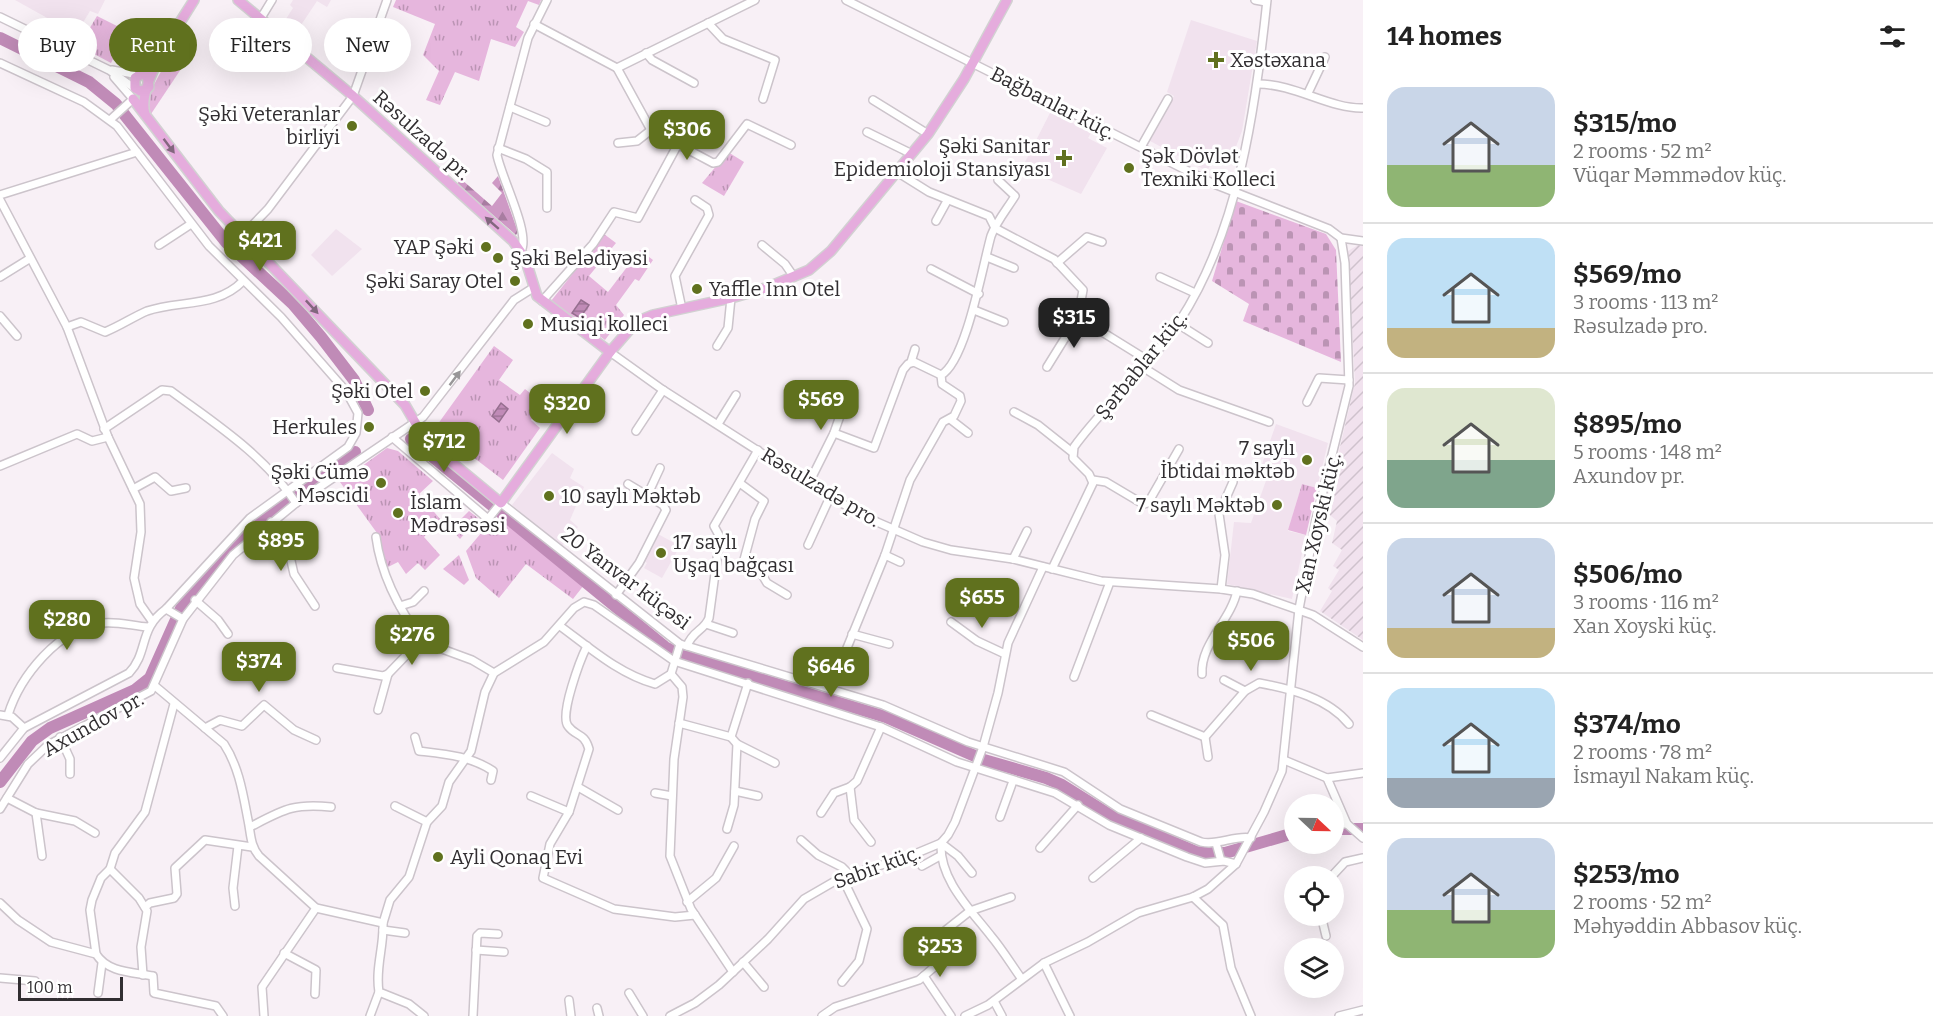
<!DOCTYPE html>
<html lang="en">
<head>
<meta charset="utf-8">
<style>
  :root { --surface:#fff; --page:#f6f6f6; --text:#222; --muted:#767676; --line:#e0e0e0; --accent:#60711e }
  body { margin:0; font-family:Bitter,serif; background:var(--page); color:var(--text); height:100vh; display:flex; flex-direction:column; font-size:22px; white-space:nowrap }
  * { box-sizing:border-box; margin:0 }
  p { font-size:20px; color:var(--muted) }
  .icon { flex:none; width:33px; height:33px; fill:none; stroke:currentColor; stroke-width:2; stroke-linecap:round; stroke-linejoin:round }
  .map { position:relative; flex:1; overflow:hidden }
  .drawer { display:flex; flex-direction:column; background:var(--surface); width:570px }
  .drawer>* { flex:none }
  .hud { position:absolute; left:18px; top:18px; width:570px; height:54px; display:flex; gap:12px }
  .needle { width:39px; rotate:112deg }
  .controls { position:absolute; left:1284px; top:794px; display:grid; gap:12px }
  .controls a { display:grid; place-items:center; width:60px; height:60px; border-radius:50%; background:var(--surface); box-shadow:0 6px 24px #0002; font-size:30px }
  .scale { position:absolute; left:18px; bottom:15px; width:105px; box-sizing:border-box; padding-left:6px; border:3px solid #312e31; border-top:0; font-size:16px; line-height:21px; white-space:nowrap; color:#312e31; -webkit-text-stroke:4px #fff; paint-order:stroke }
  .price { position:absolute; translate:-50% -51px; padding:0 14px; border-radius:12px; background:var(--accent); color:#fff; font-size:20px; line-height:39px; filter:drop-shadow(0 2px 3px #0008) }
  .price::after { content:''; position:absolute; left:50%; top:36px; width:18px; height:14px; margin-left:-9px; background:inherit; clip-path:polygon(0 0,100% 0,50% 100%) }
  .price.on { background:#222; color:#fff }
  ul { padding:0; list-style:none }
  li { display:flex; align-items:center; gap:18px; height:150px; padding:0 24px }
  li+li { border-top:2px solid var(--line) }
  li span { display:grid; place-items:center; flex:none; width:168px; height:120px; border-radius:18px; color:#555 }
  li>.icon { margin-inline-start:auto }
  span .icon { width:72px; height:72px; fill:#fffc; stroke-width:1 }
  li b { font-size:26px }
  h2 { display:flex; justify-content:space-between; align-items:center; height:72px; padding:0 24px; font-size:26px }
  .chip { padding:0 21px; border-radius:27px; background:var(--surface); box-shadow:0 6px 24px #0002; font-size:21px; line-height:54px }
  .chip.on { background:var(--accent); color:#fff }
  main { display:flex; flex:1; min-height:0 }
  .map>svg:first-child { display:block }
</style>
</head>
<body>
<main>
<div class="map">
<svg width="1363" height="1016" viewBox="0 0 1363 1016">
  <defs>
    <pattern id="industrial-furrows" width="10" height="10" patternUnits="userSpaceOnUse" patternTransform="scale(1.5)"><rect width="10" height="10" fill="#f1e2ee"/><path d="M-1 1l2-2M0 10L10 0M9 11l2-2" fill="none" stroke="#cfc2cd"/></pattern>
    <pattern id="grass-tufts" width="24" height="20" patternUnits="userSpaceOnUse" patternTransform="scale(1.5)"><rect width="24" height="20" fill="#e6b6dd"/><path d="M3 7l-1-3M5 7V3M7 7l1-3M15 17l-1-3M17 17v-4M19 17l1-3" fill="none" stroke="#bb94b4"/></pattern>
    <pattern id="forest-firs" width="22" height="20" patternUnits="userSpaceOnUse" patternTransform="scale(1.5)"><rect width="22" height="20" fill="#ce99c5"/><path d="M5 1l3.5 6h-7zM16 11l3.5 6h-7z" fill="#a87da1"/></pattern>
    <pattern id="cemetery-stones" width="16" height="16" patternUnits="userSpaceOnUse" patternTransform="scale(1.5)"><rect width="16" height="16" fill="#e6b6dd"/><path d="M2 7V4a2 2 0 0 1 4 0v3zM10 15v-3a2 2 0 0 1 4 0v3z" fill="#bb94b4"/></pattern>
    <pattern id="water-rules" width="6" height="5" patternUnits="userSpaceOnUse" patternTransform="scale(1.5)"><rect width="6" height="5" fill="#c08bb7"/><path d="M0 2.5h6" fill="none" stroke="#9d7295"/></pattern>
  </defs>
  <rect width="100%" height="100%" fill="#f8f0f6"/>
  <!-- built -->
  <g fill="#f1e2ee">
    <path d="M15,0H105L98,14L90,11L76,34Z"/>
    <path d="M293,0H331L327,7L317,1L299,28L286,19L293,8L290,5Z"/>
    <path d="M1191,20L1257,41L1242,131L1232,157L1218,151L1207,171L1150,141L1174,96L1167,92Z"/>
    <path d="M1051,111L1091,133L1088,138L1107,148L1081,194L1022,168Z"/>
    <path d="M336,229L362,249L332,276L311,255Z"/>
    <path d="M1276,424L1328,443L1317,488L1302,484L1288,531L1306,535L1292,599L1227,584L1234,522L1251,523L1268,475L1260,470Z"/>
    <path d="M552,453L574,469L570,478L584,487L570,520L578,527L562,546L512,505Z"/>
    <path d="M656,533L680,546L662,578L644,568L647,563L643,560Z"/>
  </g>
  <!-- industrial -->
  <path fill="url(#industrial-furrows)" d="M1358,245L1363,246V640L1320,611L1332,591L1328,588L1339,570L1333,566L1342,550L1332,543L1337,521L1325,511L1355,383L1348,251Z"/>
  <!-- grass -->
  <g fill="url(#grass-tufts)">
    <path d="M396,0H541L539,5L528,1L516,27L524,32L515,47L491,39L479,81L455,72L440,105L426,100L439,71L423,55L435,24L393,7Z"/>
    <path d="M97,16L133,34L118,49L111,63L79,46Z"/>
    <path d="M179,38L192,46L189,57L151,114L147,102L150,92Z"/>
    <path d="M728,152L744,162L724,196L702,183Z"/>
    <path d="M604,234L616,243L589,276L608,292L640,250L653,260L639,281L635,279L616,305L624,315L605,340L551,301Z"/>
    <path d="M494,346L513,360L499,380L520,395L525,389L543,403L531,420L540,428L503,480L435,428Z"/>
    <path d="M387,448L398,451L433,481L419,494L440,519L424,537L440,555L425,570L418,563L406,574L398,562L386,568L377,533L340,482Z"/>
    <path d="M1302,484L1317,488L1306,535L1288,530Z"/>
    <path d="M469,511L478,518L460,539L451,529Z"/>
    <path d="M503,519L584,585L573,599L526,564L499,598L476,578L466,551L487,526L493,531Z"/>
    <path d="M459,555L469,580L464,585L443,569Z"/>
  </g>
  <!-- forest -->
  <path fill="url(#forest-firs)" d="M498,176L518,232L516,235L457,184L461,179L492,206L502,193L492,183Z"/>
  <!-- cemetery -->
  <path fill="url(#cemetery-stones)" d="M1236,201L1326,234L1336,250L1341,362L1243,321L1249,304L1212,281Z"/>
  <!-- water -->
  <g fill="url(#water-rules)" stroke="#956f8f" stroke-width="1.5">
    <path d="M581,300L589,305L580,318L572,313Z"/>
    <path d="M501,403L508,409L499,422L492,416Z"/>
  </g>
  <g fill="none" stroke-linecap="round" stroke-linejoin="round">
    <!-- river -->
    <g stroke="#c08bb7" stroke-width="12">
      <path d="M0,38L89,82L116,104L226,242L293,304L321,337L354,380L368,410"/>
      <path d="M411,439L665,647L681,655L886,717L984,760L1046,778L1062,785L1110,815L1196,852L1225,853L1294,833"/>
      <path d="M0,782L32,741L50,728L135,690L150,678L183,604L218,560L248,529L337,468L355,452"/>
      <path d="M1334,829H1363"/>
    </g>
    <defs>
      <g id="minor">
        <path d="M846,0L1214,184L1329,229L1341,238L1363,241"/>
        <path d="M1255,0L1266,2"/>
        <path d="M0,17L109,70L137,90"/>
        <path d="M261,18L272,0"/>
        <path d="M708,23L723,39L775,60L763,99"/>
        <path d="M534,24L617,68L755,0"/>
        <path d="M646,53L652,60L694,83"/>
        <path d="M0,63L84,102L117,126L209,246L281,317L346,391L358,413L356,433L348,447L250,518L166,609C138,629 149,652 129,673L24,728L0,758"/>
        <path d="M617,68L651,130L713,163L718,162L747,124L791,145"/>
        <path d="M112,70L139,75"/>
        <path d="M1258,84C1295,84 1330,109 1363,108"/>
        <path d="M1308,93L1325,57"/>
        <path d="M873,100L928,134"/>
        <path d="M510,107L546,122"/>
        <path d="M111,119L133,99L114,77"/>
        <path d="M867,132L912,154"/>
        <path d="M618,143L637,141L651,130"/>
        <path d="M1141,147L1168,99"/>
        <path d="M498,148L526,159L547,172V208"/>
        <path d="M897,172L929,192L989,216L995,228L1054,259L1083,290L1078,317L1149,361"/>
        <path d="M0,195L137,152"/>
        <path d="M0,200L67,327L108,437L140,504L141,532L134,578L140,604L152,621"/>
        <path d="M936,221L947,201"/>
        <path d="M243,235L268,209L353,96L387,0"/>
        <path d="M159,245L191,224"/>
        <path d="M762,245L785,264L794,277"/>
        <path d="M521,251C531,234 501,177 497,155L528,38L547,0"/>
        <path d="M987,257L1014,268"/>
        <path d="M1057,263L1087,237L1102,242"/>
        <path d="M931,269L979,294"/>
        <path d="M0,277L29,259"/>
        <path d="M1160,277L1195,293"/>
        <path d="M542,301L593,244L614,212L638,218L678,144"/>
        <path d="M682,309L675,276L709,215L707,208L695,200"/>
        <path d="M974,310L1004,322"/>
        <path d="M0,316L17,336"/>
        <path d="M1178,324L1208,343"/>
        <path d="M67,327L81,322L105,332C120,326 133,317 147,311C179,300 217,308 243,281"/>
        <path d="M717,346L728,328L731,298"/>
        <path d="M610,352L663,390L830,497L877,522L923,542L951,550L1013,559L1101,581L1221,589L1253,594L1313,615L1363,647"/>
        <path d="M911,362L915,349"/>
        <path d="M1047,367L1078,317"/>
        <path d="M1144,368L1179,390L1269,422"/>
        <path d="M1307,402L1319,378L1349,380"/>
        <path d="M1014,412L1038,425L1072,452"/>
        <path d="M950,419L968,433"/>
        <path d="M718,424L736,395"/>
        <path d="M104,429L162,390L171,391C217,425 264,455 296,503"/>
        <path d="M636,431L663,390"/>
        <path d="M834,433L874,448L903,370L908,364L914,362L941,375"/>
        <path d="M392,437L488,519L501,503L680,644L883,705L968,742L1064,772L1120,809L1201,842C1218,846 1234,835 1251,838"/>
        <path d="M0,466L77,434L92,441L108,437"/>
        <path d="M1093,480L1106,482L1143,504L1148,503L1179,449"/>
        <path d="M809,483L834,433L850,387"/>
        <path d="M741,484L764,501L755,519L742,567L761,573L767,583L787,595"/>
        <path d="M133,489L155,477L171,491L186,488"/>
        <path d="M647,496L660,468"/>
        <path d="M271,522L287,543L294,574L315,606"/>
        <path d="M376,537C381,575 400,611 423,642"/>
        <path d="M808,545L830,497"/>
        <path d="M885,555L900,562"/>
        <path d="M1013,559L1027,531"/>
        <path d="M1052,569L1093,483L1089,474L1073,458L1074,447C1106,403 1149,368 1179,322C1239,231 1256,106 1267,0"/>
        <path d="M1221,589L1225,555L1219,514L1233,482"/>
        <path d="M616,595L639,563L666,510L663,505L628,484"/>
        <path d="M195,600L218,620L228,634"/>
        <path d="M400,606L413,602L424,591"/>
        <path d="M166,609L183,619"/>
        <path d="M951,622L977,641L1005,654"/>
        <path d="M706,624L733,633"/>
        <path d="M560,626C590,648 619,674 655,684L671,674"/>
        <path d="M852,634L889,644"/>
        <path d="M680,644L671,674L682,687L683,697L674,759L670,856L691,909L733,972"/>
        <path d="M587,646C581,658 559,715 568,726C576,737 584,732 589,749L569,812L550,844L543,878L614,909L675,917L695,915"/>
        <path d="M687,646C693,630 704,631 709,618L720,537L714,526L758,450"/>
        <path d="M337,668L383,676L388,674L417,644L423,642L472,660L494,673"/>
        <path d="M1202,674C1200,644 1231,620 1237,591"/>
        <path d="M1074,677L1110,582"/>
        <path d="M1224,680L1245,691"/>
        <path d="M155,686L224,744C239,767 243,794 248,820C251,834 250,845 259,856L316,908L383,923C384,947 375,968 379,992L409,1004L424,1016"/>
        <path d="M831,687L885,555L910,480L943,422L954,416L961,401L960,396L942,384L941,375C966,362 983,264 991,236C996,222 1007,209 1015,196L998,180"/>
        <path d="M378,710L388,674"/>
        <path d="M0,715L12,717L24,728"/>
        <path d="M8,715C20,676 59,628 102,623C117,621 133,626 148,627"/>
        <path d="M1151,715L1205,737L1245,691L1259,683C1291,689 1328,698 1349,724"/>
        <path d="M679,723L731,737"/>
        <path d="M205,728L220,720L242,726L264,705L294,730L316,740"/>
        <path d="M60,737L70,759V774"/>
        <path d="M415,737L419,751C445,754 471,756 493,771L491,780"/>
        <path d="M1205,737L1208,757"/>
        <path d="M737,744L775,763"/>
        <path d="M1284,760L1327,778L1347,824L1363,838"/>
        <path d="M1327,778L1363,773"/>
        <path d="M578,787L618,810"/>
        <path d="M850,787L854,820L871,842"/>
        <path d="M735,791L758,796"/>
        <path d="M655,793L672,796"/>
        <path d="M531,796L569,812"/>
        <path d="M7,798L36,813L75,821L95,833"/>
        <path d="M395,806L427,822"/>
        <path d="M0,809L28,764L48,745L151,691L183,619L233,555L296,503L423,417L514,300L533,288"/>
        <path d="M36,813L42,856"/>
        <path d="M821,813L834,793L850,787L857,781L881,727"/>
        <path d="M1000,817L1013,781"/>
        <path d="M1334,824H1347"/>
        <path d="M250,827C283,810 293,803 331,807"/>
        <path d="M727,829L734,805L737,744L731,737L748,683"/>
        <path d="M801,840L818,855L842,867L850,875"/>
        <path d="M1216,843L1221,861"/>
        <path d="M1040,848L1078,805"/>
        <path d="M922,866L940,856"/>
        <path d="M110,869L139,898L147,911L141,947L143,975"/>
        <path d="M972,873L958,856L941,843C939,879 970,909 991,936C1002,949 1011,964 1021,978"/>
        <path d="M1332,876L1345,862L1363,858"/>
        <path d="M1093,878L1141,838"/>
        <path d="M1193,897L1223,925L1231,968L1251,1016"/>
        <path d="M687,902L716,878L734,846"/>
        <path d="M0,903L18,920L51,942L96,954C108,973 133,972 153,976L154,993L216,1006L223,1016"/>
        <path d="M235,906L233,888L238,846"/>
        <path d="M145,907L150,903L174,898L177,894L175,868L205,840L252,847"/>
        <path d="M1321,915L1326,936"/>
        <path d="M383,923L390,900L409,877L427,822L442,806L449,782L471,751L485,692L494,673L544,642L574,608L584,602L594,605L674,661L881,727L957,762L1055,793L1109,825L1187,857L1205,863L1224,861L1236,864"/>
        <path d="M383,930L405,933"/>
        <path d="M476,950L504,952"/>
        <path d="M284,953L316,970L315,994"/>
        <path d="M96,954L90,910L92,900L101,878L110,869L115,853L145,812L174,704"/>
        <path d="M743,962L764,987"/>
        <path d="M1044,963L1070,1016"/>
        <path d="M924,976L951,1016"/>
        <path d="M0,978L35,981"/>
        <path d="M842,982L859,961L867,929L842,877"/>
        <path d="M98,993L102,963"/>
        <path d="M629,993L643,1016"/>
        <path d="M569,1000L571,1016"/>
        <path d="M994,1001L1002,1016"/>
        <path d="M597,1008L599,1016"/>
        <path d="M264,1016L262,987L316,908"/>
        <path d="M370,1016L379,992"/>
        <path d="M473,1016L477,936L480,933L498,934"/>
        <path d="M670,1016L695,1003L719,985L768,939L804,899L842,877L905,858L941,843L948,835L955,822L983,747L998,693L1008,643L1043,567"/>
        <path d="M822,1016L835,1007L919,980L953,951L944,934L946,930L970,911L1011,897"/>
        <path d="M965,1016L988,1005L1044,963L1088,942L1138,913L1193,897L1208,889L1236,864L1264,812L1282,771L1299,609L1316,520L1349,386L1345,263L1341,238"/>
        <path d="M1339,1016L1363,1010"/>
      </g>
      <g id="major">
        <path d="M238,0L353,96L513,241L525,258L537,296L610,352"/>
        <path d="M139,75L159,56"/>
        <path d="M147,89L140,91L135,88V78L142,74L147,76L149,87"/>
        <path d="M133,99L219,211L405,405L426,441L501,503L610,352L636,322L653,315L731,298L766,288L809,270L831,251L928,134L964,79L1007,0"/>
        <path d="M145,114C136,85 179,25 194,0"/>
      </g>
    </defs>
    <!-- minor casing -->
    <use href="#minor" stroke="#ccc4cb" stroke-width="10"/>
    <!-- major casing -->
    <use href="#major" stroke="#d2d1d2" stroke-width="12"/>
    <!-- minor -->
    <use href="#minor" stroke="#fff" stroke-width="7"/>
    <!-- major -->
    <use href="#major" stroke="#e5acdd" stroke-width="9"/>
  </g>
  <!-- one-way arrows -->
  <defs><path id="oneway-solid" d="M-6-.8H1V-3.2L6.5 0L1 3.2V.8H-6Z" transform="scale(1.5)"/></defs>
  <g fill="#82677e">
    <use href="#oneway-solid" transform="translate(169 146) rotate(53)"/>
    <use href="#oneway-solid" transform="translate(492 223) rotate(-139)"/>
    <use href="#oneway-solid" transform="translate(312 307) rotate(47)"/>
  </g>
  <use fill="#989698" href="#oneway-solid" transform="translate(455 378) rotate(-53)"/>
  <!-- markers -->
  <g fill="#60711e" stroke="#fff" stroke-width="2">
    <path d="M1213 51h6v6h6v6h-6v6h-6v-6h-6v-6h6z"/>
    <circle cx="352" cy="126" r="6"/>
    <path d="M1061 149h6v6h6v6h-6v6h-6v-6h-6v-6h6z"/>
    <circle cx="1129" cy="168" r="6"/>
    <circle cx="486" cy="247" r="6"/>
    <circle cx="498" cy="258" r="6"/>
    <circle cx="515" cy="281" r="6"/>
    <circle cx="697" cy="289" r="6"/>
    <circle cx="528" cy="324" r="6"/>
    <circle cx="425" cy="391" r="6"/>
    <circle cx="369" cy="427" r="6"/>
    <circle cx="1307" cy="460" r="6"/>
    <circle cx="381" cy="483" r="6"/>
    <circle cx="549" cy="496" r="6"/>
    <circle cx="1277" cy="505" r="6"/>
    <circle cx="398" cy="513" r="6"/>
    <circle cx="661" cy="553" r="6"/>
    <circle cx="438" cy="857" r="6"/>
  </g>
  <g text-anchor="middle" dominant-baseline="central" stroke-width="6" stroke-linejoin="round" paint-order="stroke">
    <!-- poi labels -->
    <g font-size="20" fill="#312e31" stroke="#fff" text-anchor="start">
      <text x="1230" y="60">Xəstəxana</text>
      <text x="340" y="114" text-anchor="end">Şəki Veteranlar<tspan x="340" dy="23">birliyi</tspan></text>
      <text x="1050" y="146" text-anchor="end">Şəki Sanitar<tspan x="1050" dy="23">Epidemioloji Stansiyası</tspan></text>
      <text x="1141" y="156">Şək Dövlət<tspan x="1141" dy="23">Texniki Kolleci</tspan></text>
      <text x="474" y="247" text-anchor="end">YAP Şəki</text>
      <text x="510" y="258">Şəki Belədiyəsi</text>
      <text x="503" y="281" text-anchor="end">Şəki Saray Otel</text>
      <text x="709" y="289">Yaffle Inn Otel</text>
      <text x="540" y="324">Musiqi kolleci</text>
      <text x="413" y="391" text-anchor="end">Şəki Otel</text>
      <text x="357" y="427" text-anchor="end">Herkules</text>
      <text x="1295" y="448" text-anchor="end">7 saylı<tspan x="1295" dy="23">İbtidai məktəb</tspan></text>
      <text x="369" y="472" text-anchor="end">Şəki Cümə<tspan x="369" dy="23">Məscidi</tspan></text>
      <text x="561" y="496">10 saylı Məktəb</text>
      <text x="410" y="502">İslam<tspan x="410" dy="23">Mədrəsəsi</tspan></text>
      <text x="1265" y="505" text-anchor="end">7 saylı Məktəb</text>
      <text x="673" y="542">17 saylı<tspan x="673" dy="23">Uşaq bağçası</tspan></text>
      <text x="450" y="857">Ayli Qonaq Evi</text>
    </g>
    <!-- street labels -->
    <g font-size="20" fill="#312e31" stroke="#fff">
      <text transform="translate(1053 103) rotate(27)">Bağbanlar küç.</text>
      <text transform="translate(422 135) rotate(42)">Rəsulzadə pr.</text>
      <text transform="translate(1141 365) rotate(-51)">Şərbablar küç.</text>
      <text transform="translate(821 487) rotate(31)">Rəsulzadə pro.</text>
      <text transform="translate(1318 523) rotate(-77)">Xan Xoyski küç.</text>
      <text transform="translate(626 578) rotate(37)">20 Yanvar küçəsi</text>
      <text transform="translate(93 724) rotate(-29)">Axundov pr.</text>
      <text transform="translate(877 867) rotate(-20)">Sabir küç.</text>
    </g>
  </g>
</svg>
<div class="controls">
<a><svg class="needle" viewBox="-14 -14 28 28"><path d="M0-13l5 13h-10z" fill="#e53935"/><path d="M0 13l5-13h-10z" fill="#767676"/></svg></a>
<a><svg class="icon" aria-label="locate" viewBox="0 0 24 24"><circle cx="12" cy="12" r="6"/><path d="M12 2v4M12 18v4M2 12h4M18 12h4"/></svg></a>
<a><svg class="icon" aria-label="layers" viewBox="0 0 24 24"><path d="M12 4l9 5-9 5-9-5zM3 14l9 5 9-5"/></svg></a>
</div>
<div class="scale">100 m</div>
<b class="price" style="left:687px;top:161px">$306</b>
<b class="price" style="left:260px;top:272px">$421</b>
<b class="price on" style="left:1074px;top:349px">$315</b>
<b class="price" style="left:821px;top:431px">$569</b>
<b class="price" style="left:567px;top:435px">$320</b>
<b class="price" style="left:444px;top:473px">$712</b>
<b class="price" style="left:281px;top:572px">$895</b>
<b class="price" style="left:982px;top:629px">$655</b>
<b class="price" style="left:67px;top:651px">$280</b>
<b class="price" style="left:412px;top:666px">$276</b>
<b class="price" style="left:1251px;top:672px">$506</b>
<b class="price" style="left:259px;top:693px">$374</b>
<b class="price" style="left:831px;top:698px">$646</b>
<b class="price" style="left:940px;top:978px">$253</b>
<div class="hud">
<a class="chip">Buy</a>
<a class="chip on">Rent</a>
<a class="chip">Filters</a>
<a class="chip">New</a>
</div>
</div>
<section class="drawer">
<h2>14 homes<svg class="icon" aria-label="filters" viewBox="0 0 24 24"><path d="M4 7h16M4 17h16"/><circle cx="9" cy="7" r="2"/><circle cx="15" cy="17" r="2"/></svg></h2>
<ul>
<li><span style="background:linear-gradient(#c9d6e8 65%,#8fb573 0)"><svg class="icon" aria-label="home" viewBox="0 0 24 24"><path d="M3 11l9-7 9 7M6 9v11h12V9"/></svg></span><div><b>$315/mo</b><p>2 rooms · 52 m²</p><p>Vüqar Məmmədov küç.</p></div></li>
<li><span style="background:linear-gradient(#bfe0f5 75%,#c2b280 0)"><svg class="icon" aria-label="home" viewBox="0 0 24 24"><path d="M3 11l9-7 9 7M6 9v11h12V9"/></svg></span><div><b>$569/mo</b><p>3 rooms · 113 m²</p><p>Rəsulzadə pro.</p></div></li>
<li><span style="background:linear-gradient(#dfe7d0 60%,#7fa58c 0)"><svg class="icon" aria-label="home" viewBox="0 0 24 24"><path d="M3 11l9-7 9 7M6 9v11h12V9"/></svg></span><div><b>$895/mo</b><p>5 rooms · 148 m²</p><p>Axundov pr.</p></div></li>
<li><span style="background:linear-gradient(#c9d6e8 75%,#c2b280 0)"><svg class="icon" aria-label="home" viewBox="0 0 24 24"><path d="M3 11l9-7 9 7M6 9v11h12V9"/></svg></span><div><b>$506/mo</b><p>3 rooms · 116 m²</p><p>Xan Xoyski küç.</p></div></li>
<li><span style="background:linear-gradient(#bfe0f5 75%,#9aa5b1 0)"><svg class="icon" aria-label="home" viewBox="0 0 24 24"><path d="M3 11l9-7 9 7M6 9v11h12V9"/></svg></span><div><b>$374/mo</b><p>2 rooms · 78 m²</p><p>İsmayıl Nakam küç.</p></div></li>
<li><span style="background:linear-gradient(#c9d6e8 60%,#8fb573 0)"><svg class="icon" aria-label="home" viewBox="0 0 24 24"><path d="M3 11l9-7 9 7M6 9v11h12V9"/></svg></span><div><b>$253/mo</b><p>2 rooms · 52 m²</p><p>Məhyəddin Abbasov küç.</p></div></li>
</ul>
</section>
</main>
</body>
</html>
